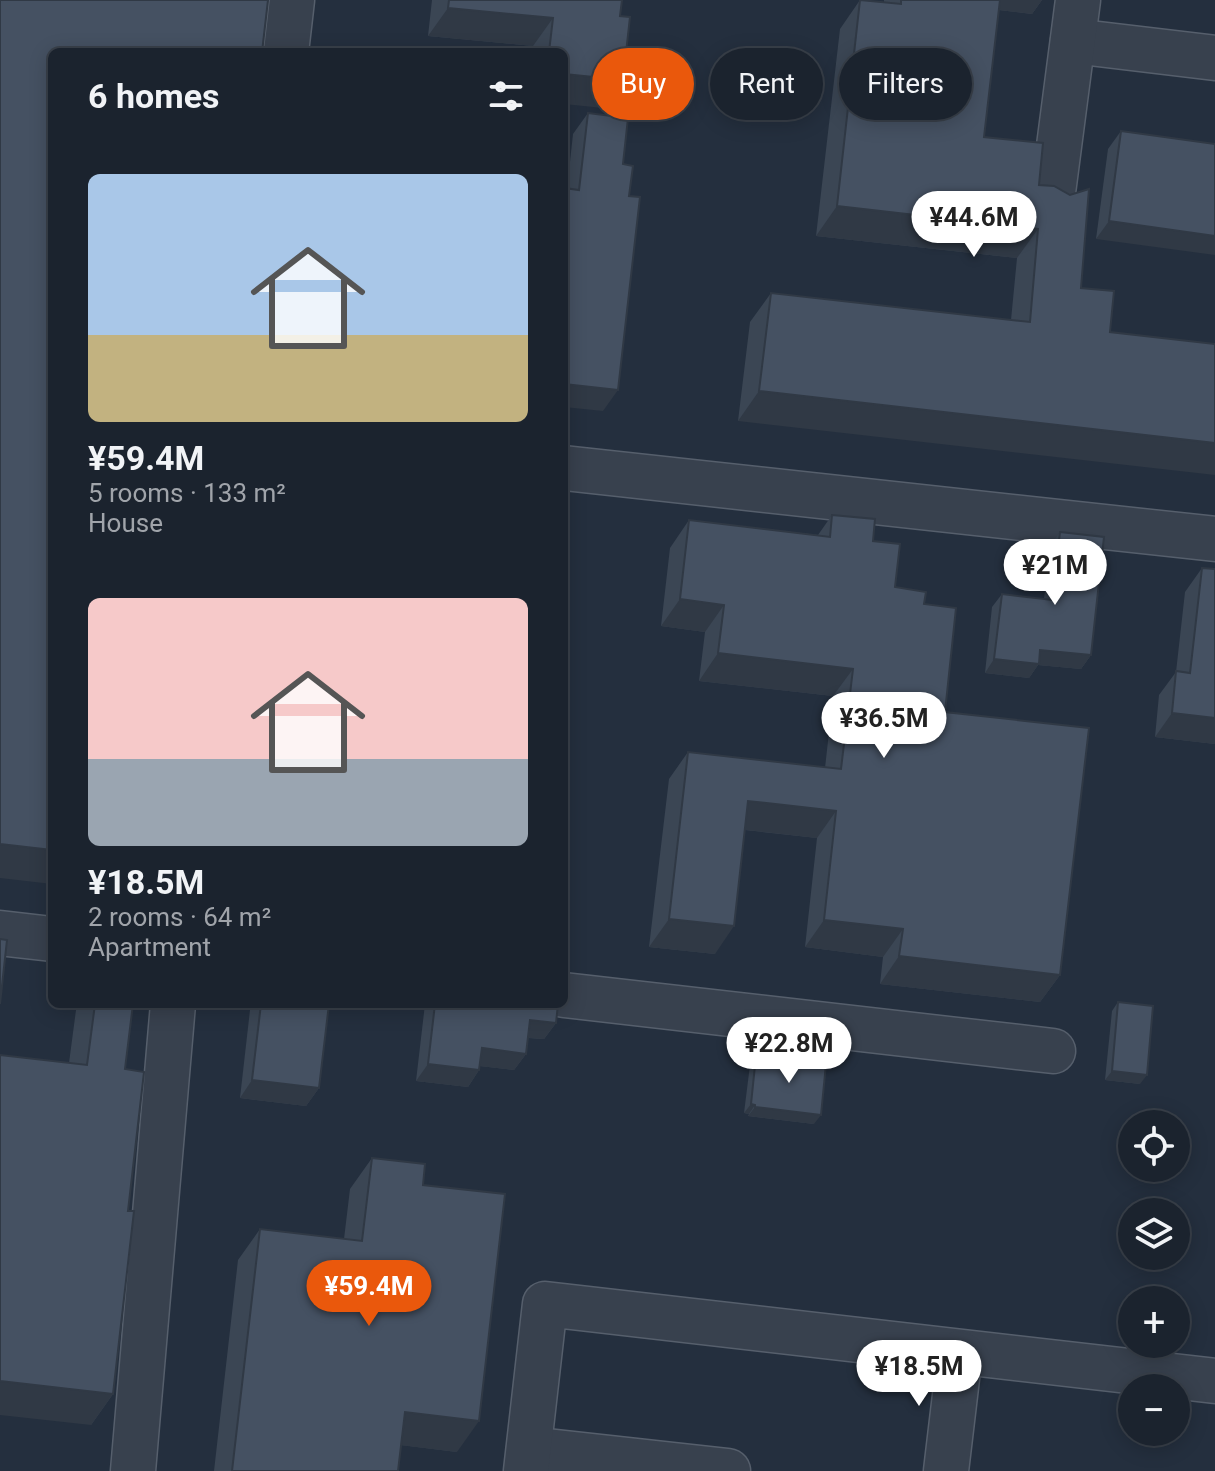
<!DOCTYPE html>
<html lang="en">
<head>
<meta charset="utf-8">
<style>
  :root { --surface:#1b232e; --page:#282f3a; --text:#f1f3f6; --muted:#a0a4aa; --line:#39404a; --accent:#ea580c }
  body { margin:0; font-family:Roboto,sans-serif; background:var(--page); color:var(--text); height:100vh; display:flex; flex-direction:column; font-size:30px; white-space:nowrap }
  * { box-sizing:border-box; margin:0 }
  p { font-size:26px; color:var(--muted) }
  .icon { flex:none; width:44px; height:44px; fill:none; stroke:currentColor; stroke-width:2; stroke-linecap:round; stroke-linejoin:round }
  .map { position:relative; flex:1; overflow:hidden }
  .panel { position:absolute; left:48px; top:48px; width:520px; height:960px; display:flex; flex-direction:column; background:var(--surface); border-radius:12px; box-shadow:0 4px 20px #0003,0 0 0 2px var(--line) }
  .panel>* { flex:none }
  .top-card { position:absolute; left:592px; top:48px; width:502px; height:72px; display:flex; gap:16px }
  .buttons { position:absolute; left:1118px; top:1110px; display:grid; gap:16px }
  .buttons a { display:grid; place-items:center; width:72px; height:72px; border-radius:50%; background:var(--surface); box-shadow:0 4px 20px #0003,0 0 0 2px var(--line); font-size:40px }
  .price { position:absolute; translate:-50% -68px; padding:0 18px; border-radius:28px; background:#fff; color:#222; font-size:26px; line-height:52px; filter:drop-shadow(0 2px 4px #0008) }
  .price::after { content:''; position:absolute; left:50%; top:48px; width:24px; height:18px; margin-left:-12px; background:inherit; clip-path:polygon(0 0,100% 0,50% 100%) }
  .price.active { background:var(--accent); color:#fff }
  ul { padding:0; list-style:none }
  li { display:grid; align-content:center; gap:16px; height:424px; padding:0 40px }
  li span { display:grid; place-items:center; height:248px; border-radius:12px; color:#555 }
  li>.icon { margin-inline-start:auto }
  span .icon { width:144px; height:144px; fill:#fffc; stroke-width:1 }
  li b { font-size:34px }
  h2 { display:flex; justify-content:space-between; align-items:center; height:96px; padding:0 40px; font-size:34px }
  .tag { padding:0 28px; border-radius:36px; background:var(--surface); box-shadow:0 4px 20px #0003,0 0 0 2px var(--line); font-size:28px; line-height:72px }
  .tag.active { background:var(--accent); color:#fff }
  .map>svg:first-child { display:block }
</style>
</head>
<body>
<div class="map">
<svg width="1215" height="1471" viewBox="0 0 1215 1471">
  <rect width="100%" height="100%" fill="#242f3e"/>
  <g fill="none" stroke-linecap="round" stroke-linejoin="round">
    <defs>
      <g id="minor">
        <path d="M1073,41L1215,58"/>
        <path d="M286,52L292,0"/>
        <path d="M1052,200L1078,0"/>
        <path d="M564,468L1215,539"/>
        <path d="M0,933L52,939"/>
        <path d="M564,995L1053,1051"/>
        <path d="M529,1449L728,1471"/>
        <path d="M133,1471L173,1004"/>
        <path d="M526,1471L545,1304L1215,1381"/>
        <path d="M946,1471L960,1353"/>
      </g>
    </defs>
    <!-- minor casing -->
    <use href="#minor" stroke="#565f6c" stroke-width="47"/>
    <!-- minor -->
    <use href="#minor" stroke="#38414e" stroke-width="44"/>
  </g>
  <!-- wall -->
  <g fill="#3b4654">
    <path d="M432,0H622L620,16L623,80L603,108L564,52H532L533,46L428,36Z"/>
    <path d="M860,0L884,2V0H1042L1032,14L999,10L984,137L1039,185L1081,288L1110,332L738,421L750,322L771,293L1011,320L1017,258L816,236L840,29Z"/>
    <path d="M588,113L623,164L603,411L567,189L573,134Z"/>
    <path d="M1121,131L1215,144L1096,239L1108,149Z"/>
    <path d="M832,515L873,541L895,587L924,604L945,712L1060,975L1040,1002L880,984L883,957L805,947L817,838L745,830L715,954L649,947L669,779L688,752L825,768L833,696L699,681L705,632L661,626L670,548L689,520L818,535Z"/>
    <path d="M1060,532L1091,655L1081,669L1038,665L1029,678L985,673L992,607L1002,594L1044,599L1050,546Z"/>
    <path d="M1202,568L1215,744L1155,737L1159,695L1176,672L1185,592Z"/>
    <path d="M1118,1002L1140,1084L1105,1080L1112,1011Z"/>
    <path d="M80,1004H133L125,1069L128,1211L113,1394L91,1425L69,1063L76,1010Z"/>
    <path d="M254,1004H329L319,1088L306,1106L240,1098L250,1010Z"/>
    <path d="M425,1004H558L556,1023L544,1039L528,1038L526,1054L514,1070L480,1066L479,1070L468,1087L416,1081Z"/>
    <path d="M756,1056L814,1124L748,1116L749,1114L744,1113L750,1065Z"/>
    <path d="M372,1158L423,1185L457,1452L401,1445L398,1471H214L238,1260L260,1229L344,1239L350,1189Z"/>
  </g>
  <!-- shaded-wall -->
  <g fill="#303945">
    <path d="M987,0H1042L1032,14L982,8Z"/>
    <path d="M448,8L553,18L533,46L428,36Z"/>
    <path d="M564,74L623,80L603,108L564,104Z"/>
    <path d="M837,206L1038,229L1017,258L816,236Z"/>
    <path d="M1109,221L1215,236V255L1096,239Z"/>
    <path d="M564,384L618,390L603,411L564,407Z"/>
    <path d="M759,391L1215,443V475L738,421Z"/>
    <path d="M680,599L724,605L705,632L661,626Z"/>
    <path d="M1040,650L1091,655L1081,669L1038,665L1029,678L985,673L994,659Z"/>
    <path d="M718,653L853,669L833,696L699,681Z"/>
    <path d="M1172,713L1215,718V744L1155,737Z"/>
    <path d="M748,801L836,811L817,838L729,828Z"/>
    <path d="M0,844L52,850V884L0,878Z"/>
    <path d="M669,919L734,926L715,954L649,947Z"/>
    <path d="M824,920L903,929L883,957L805,947Z"/>
    <path d="M899,956L1060,975L1040,1002L880,984Z"/>
    <path d="M530,1020L556,1023L544,1039L518,1037Z"/>
    <path d="M482,1048L526,1054L514,1070L470,1065Z"/>
    <path d="M428,1064L479,1070L468,1087L416,1081Z"/>
    <path d="M1112,1071L1147,1075L1140,1084L1105,1080Z"/>
    <path d="M252,1080L319,1088L306,1106L240,1098Z"/>
    <path d="M751,1104L755,1105L749,1114L744,1113Z"/>
    <path d="M755,1107L821,1115L814,1124L748,1116Z"/>
    <path d="M0,1381L113,1394L91,1425L0,1415Z"/>
    <path d="M405,1412L479,1421L457,1452L383,1443Z"/>
  </g>
  <!-- building -->
  <g fill="#455162" stroke="#303945" stroke-width="2">
    <path d="M0,0H268L262,52H52V850L0,844Z"/>
    <path d="M449,0H622L620,16L630,17L623,80L564,74V52H549L553,18L448,8Z"/>
    <path d="M860,0L901,4V0H1000L984,137L1043,143L1039,185L1054,186L1070,195L1089,189L1081,288L1114,291L1110,332L1215,344V443L759,391L771,293L1030,322L1038,229L837,206Z"/>
    <path d="M588,113L628,118L623,164L633,166L629,196L640,197L618,390L564,384V188L579,190Z"/>
    <path d="M1121,131L1215,144V236L1109,221Z"/>
    <path d="M832,515L875,519L873,541L900,544L895,587L926,592L924,604L956,608L945,712L1089,728L1060,975L899,956L903,929L824,920L836,811L748,801L734,926L669,919L688,752L841,769L853,669L718,653L724,605L680,599L689,520L830,537Z"/>
    <path d="M1060,532L1104,537L1091,655L1040,650L1039,664L994,659L1002,594L1052,600Z"/>
    <path d="M1202,568L1215,569V718L1172,713L1176,671L1190,673Z"/>
    <path d="M0,939L7,940L0,1004Z"/>
    <path d="M1118,1002L1153,1006L1147,1075L1112,1071Z"/>
    <path d="M95,1004H133L125,1069L144,1072L128,1211H134L113,1394L0,1381V1055L87,1065Z"/>
    <path d="M261,1004H329L319,1088L252,1080Z"/>
    <path d="M435,1004H558L556,1023L530,1020L526,1054L482,1048L479,1070L428,1064Z"/>
    <path d="M756,1056L826,1064L821,1115L755,1107V1105L751,1104Z"/>
    <path d="M372,1158L425,1164L423,1185L505,1194L479,1421L405,1412L398,1471H232L260,1229L362,1241Z"/>
  </g>
</svg>
<div class="buttons">
<a><svg class="icon" aria-label="locate" viewBox="0 0 24 24"><circle cx="12" cy="12" r="6"/><path d="M12 2v4M12 18v4M2 12h4M18 12h4"/></svg></a>
<a><svg class="icon" aria-label="layers" viewBox="0 0 24 24"><path d="M12 4l9 5-9 5-9-5zM3 14l9 5 9-5"/></svg></a>
<a>+</a>
<a>−</a>
</div>
<b class="price" style="left:974px;top:259px">¥44.6M</b>
<b class="price" style="left:1055px;top:607px">¥21M</b>
<b class="price" style="left:884px;top:760px">¥36.5M</b>
<b class="price" style="left:789px;top:1085px">¥22.8M</b>
<b class="price active" style="left:369px;top:1328px">¥59.4M</b>
<b class="price" style="left:919px;top:1408px">¥18.5M</b>
<div class="top-card">
<a class="tag active">Buy</a>
<a class="tag">Rent</a>
<a class="tag">Filters</a>
</div>
<section class="panel">
<h2>6 homes<svg class="icon" aria-label="filters" viewBox="0 0 24 24"><path d="M4 7h16M4 17h16"/><circle cx="9" cy="7" r="2"/><circle cx="15" cy="17" r="2"/></svg></h2>
<ul>
<li><span style="background:linear-gradient(#a9c7e8 65%,#c2b280 0)"><svg class="icon" aria-label="home" viewBox="0 0 24 24"><path d="M3 11l9-7 9 7M6 9v11h12V9"/></svg></span><div><b>¥59.4M</b><p>5 rooms · 133 m²</p><p>House</p></div></li>
<li><span style="background:linear-gradient(#f6c9c9 65%,#9aa5b1 0)"><svg class="icon" aria-label="home" viewBox="0 0 24 24"><path d="M3 11l9-7 9 7M6 9v11h12V9"/></svg></span><div><b>¥18.5M</b><p>2 rooms · 64 m²</p><p>Apartment</p></div></li>
</ul>
</section>
</div>
</body>
</html>
